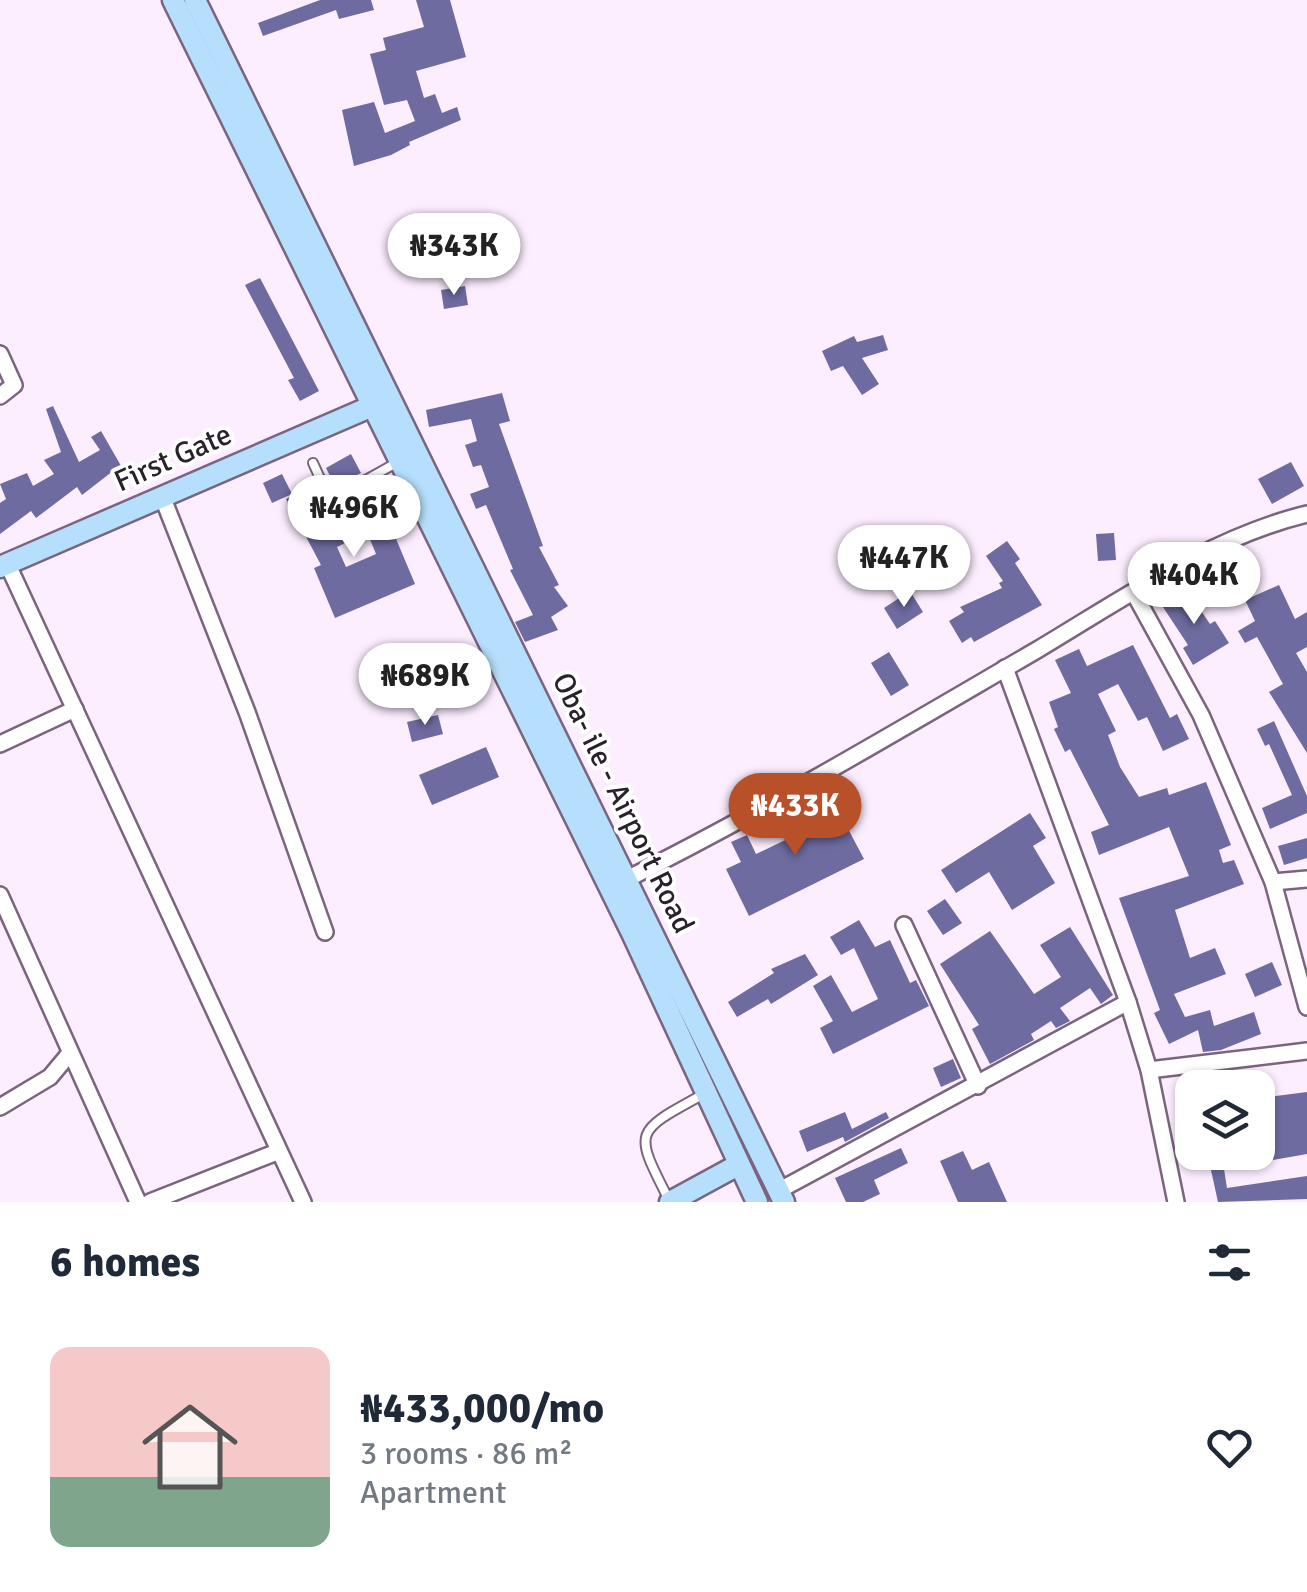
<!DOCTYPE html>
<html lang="en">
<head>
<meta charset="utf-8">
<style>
  :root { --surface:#fff; --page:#f2f2f3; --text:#1f2937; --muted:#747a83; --line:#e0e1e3; --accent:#b8512a }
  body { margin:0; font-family:Signika,sans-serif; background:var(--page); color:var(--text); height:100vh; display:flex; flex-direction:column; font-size:38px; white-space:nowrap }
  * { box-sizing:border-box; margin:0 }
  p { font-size:32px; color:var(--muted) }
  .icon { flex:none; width:55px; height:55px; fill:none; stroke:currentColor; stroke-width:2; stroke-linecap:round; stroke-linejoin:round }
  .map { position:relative; height:1202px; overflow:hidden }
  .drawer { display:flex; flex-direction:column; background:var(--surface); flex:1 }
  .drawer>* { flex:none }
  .fabs { position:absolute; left:1175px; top:1070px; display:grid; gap:20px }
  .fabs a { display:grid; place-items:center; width:100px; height:100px; border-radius:20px; background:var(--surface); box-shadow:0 2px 8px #0004; font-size:50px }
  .price { position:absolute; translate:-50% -85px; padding:0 22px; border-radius:35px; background:#fff; color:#222; font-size:32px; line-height:65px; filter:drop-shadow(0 2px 5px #0008) }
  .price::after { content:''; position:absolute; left:50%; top:60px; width:30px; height:22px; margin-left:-15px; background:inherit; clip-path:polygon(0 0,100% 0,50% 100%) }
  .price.selected { background:var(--accent); color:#fff }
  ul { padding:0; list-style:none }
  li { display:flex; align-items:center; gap:30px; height:250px; padding:0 50px }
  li+li { border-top:2px solid var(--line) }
  li span { display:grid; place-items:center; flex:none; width:280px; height:200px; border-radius:20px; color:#555 }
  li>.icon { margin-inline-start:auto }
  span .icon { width:120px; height:120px; fill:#fffc; stroke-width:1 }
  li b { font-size:42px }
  h2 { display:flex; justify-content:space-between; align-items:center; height:120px; padding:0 50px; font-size:42px }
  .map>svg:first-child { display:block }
</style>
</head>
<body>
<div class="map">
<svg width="1307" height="1202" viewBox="0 0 1307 1202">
  <rect width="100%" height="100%" fill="#fcedff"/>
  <!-- building -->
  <g fill="#6e6ba0" fill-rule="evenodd">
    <path d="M320,0H371L374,10L339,19L336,10L263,36L258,23Z"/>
    <path d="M416,0H450L466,57L416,71L424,98L435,94L442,113L457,107L461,120L409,142L410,145L391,155L354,166L342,110L374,102L385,133L415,121L407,100L384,105L370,54L386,50L383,38L424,27Z"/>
    <path d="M260,278L319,391L300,401L288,380L294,378L245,285Z"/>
    <path d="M465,286L468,305L444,309L441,290Z"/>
    <path d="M883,335L888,350L862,358L879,384L862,395L843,366L831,371L822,351L854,336L857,342Z"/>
    <path d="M502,393L510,421L499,424L543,546L539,547L559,585L554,587L568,606L551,617L558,630L525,642L515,622L533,615L510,570L513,569L486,505L476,509L470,494L489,487L481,465L473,467L465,445L477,441L471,419L429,427L426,410Z"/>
    <path d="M53,406L79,462L100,450L91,437L101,431L124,471L116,476L113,471L82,495L77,487L36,518L31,511L0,534V503L6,499L0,484L27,473L33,486L54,474L44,460L61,452L46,409Z"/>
    <path d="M351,454L361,473L335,486L326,468Z"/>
    <path d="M1291,462L1304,486L1272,504L1258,479Z"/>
    <path d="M282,474L292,494L272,503L263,483Z"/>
    <path d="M300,492L323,536L371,512L384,538L394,534L415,584L335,618L314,568L321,565L286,499ZM367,532L376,554L346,567L337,547Z"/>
    <path d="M1114,533L1116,560L1098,561L1096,534Z"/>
    <path d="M1007,541L1020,559L1015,563L1042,605L974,642L971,637L962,643L949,621L964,612L960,607L1002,588L999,583L1003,581L986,556Z"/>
    <path d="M1279,585L1295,619L1307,612V647L1296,653L1307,672V753L1269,692L1283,684L1257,637L1245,643L1238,631L1255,621L1245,600Z"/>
    <path d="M1185,587L1210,624L1215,621L1229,643L1193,665L1183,648L1188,645L1161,604Z"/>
    <path d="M910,591L923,612L897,629L884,608Z"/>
    <path d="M1133,645L1170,718L1177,714L1189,739L1163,751L1147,717L1138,721L1118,684L1098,694L1116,731L1108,735L1120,767L1139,797L1167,788L1169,795L1206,782L1231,845L1219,850L1223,863L1234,860L1244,884L1175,910L1190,958L1215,948L1226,974L1174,994L1185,1017L1210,1010L1214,1026L1254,1012L1261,1034L1221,1050L1203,1052L1198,1030L1169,1044L1154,1013L1160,1010L1119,898L1189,876L1169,827L1099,855L1091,832L1109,825L1070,749L1065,752L1054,729L1058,727L1049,702L1071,693L1055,660L1079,649L1087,666Z"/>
    <path d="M889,652L909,685L891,696L871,663Z"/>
    <path d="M438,715L443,734L412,742L407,722Z"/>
    <path d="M1274,721L1307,796V813L1270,829L1262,808L1292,795L1269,744L1265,746L1257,729Z"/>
    <path d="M486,747L499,777L432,805L419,775Z"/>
    <path d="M829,793L864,859L749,916L726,869L741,862L731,842L747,835L756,854L804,831L794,811Z"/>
    <path d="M1030,813L1046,838L1033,846L1055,883L1012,910L989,872L956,893L941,870Z"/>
    <path d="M1307,838V858L1284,865L1278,846Z"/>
    <path d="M945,899L962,923L943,935L927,911Z"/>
    <path d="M859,920L875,947L890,940L910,983L916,980L929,1006L833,1054L820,1028L833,1021L813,986L831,975L852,1012L878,999L854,948L841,955L830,937Z"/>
    <path d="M1070,927L1113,995L1101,1004L1090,988L1060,1008L1070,1021L1056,1028L1051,1021L1031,1034L1034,1040L990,1064L972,1029L979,1025L940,964L990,931L1034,994L1061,977L1040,945Z"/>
    <path d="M805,954L818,975L771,1004L768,999L737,1017L728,1002L774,973L771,969Z"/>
    <path d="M1272,962L1282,985L1255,997L1245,974Z"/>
    <path d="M953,1059L961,1078L941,1087L933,1068Z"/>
    <path d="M1307,1092V1154L1273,1160L1268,1097Z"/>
    <path d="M1192,1095V1153L1180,1155L1176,1132L1183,1131L1178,1097Z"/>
    <path d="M845,1112L852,1129L886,1112L889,1118L845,1142L843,1137L807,1152L799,1131Z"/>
    <path d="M901,1148L908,1163L874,1180L880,1194L863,1202H846L835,1178Z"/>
    <path d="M963,1151L972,1170L989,1162L1007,1202H958L940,1161Z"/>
    <path d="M1207,1152H1236L1237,1167L1224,1169L1227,1188L1307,1176V1199L1218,1202Z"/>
  </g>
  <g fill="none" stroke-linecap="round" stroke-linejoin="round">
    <defs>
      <g id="lane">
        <path d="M313,463L325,489L337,496L398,462"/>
        <path d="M670,1202C634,1131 632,1133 702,1095"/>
      </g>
      <g id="street">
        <path d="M0,354L14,385L0,396"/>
        <path d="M162,496L247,712L325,932"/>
        <path d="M7,563L303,1202"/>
        <path d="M1134,593L1201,715L1273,882L1307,1007"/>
        <path d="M1005,668L1128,1002L1149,1070L1176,1202"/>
        <path d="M0,744L75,709"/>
        <path d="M627,879C767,809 901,729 1037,650C1121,600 1211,537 1307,514"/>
        <path d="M1273,882L1307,879"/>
        <path d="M0,895L138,1202"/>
        <path d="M904,925L978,1086"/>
        <path d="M1149,1070L1307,1051"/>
        <path d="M0,1107L50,1077L70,1053"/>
        <path d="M778,1191L1128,1002"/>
        <path d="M150,1202L277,1152"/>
      </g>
      <g id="secondary">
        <path d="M173,0L632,933L757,1202"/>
        <path d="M195,0L784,1202"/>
        <path d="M0,567L370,407"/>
        <path d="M670,1202L738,1165"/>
      </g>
    </defs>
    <!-- lane casing -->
    <use href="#lane" stroke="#7a647e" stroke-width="12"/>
    <!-- street casing -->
    <use href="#street" stroke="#7a647e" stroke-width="20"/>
    <!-- secondary casing -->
    <use href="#secondary" stroke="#7a647e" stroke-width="25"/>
    <!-- lane -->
    <use href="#lane" stroke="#fff" stroke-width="8"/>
    <!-- street -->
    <use href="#street" stroke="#fff" stroke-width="15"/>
    <!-- secondary -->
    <use href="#secondary" stroke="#b5dffc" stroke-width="20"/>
  </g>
  <g text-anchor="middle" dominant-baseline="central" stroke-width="8" stroke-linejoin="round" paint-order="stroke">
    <!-- street labels -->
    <g font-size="30" fill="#2a212c" stroke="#fff">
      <text transform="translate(173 458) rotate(-24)">First Gate</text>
      <text transform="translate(623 803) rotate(64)">Oba- ile - Airport Road</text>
    </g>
  </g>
</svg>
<div class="fabs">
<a><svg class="icon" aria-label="layers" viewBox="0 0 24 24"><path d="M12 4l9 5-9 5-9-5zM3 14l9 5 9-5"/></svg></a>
</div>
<b class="price" style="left:454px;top:298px">₦343K</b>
<b class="price" style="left:354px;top:560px">₦496K</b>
<b class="price" style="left:904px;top:610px">₦447K</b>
<b class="price" style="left:1194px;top:627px">₦404K</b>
<b class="price" style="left:425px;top:728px">₦689K</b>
<b class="price selected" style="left:795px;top:858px">₦433K</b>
</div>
<section class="drawer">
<h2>6 homes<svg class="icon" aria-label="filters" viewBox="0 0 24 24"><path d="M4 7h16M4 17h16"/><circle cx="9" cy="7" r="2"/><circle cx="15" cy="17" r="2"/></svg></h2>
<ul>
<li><span style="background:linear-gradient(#f6c9c9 65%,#7fa58c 0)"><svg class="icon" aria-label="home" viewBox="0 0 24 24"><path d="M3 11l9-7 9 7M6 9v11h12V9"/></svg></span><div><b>₦433,000/mo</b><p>3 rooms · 86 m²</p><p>Apartment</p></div><svg class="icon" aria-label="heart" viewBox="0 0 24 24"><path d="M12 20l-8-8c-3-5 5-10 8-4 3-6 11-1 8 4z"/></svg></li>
</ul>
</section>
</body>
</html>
